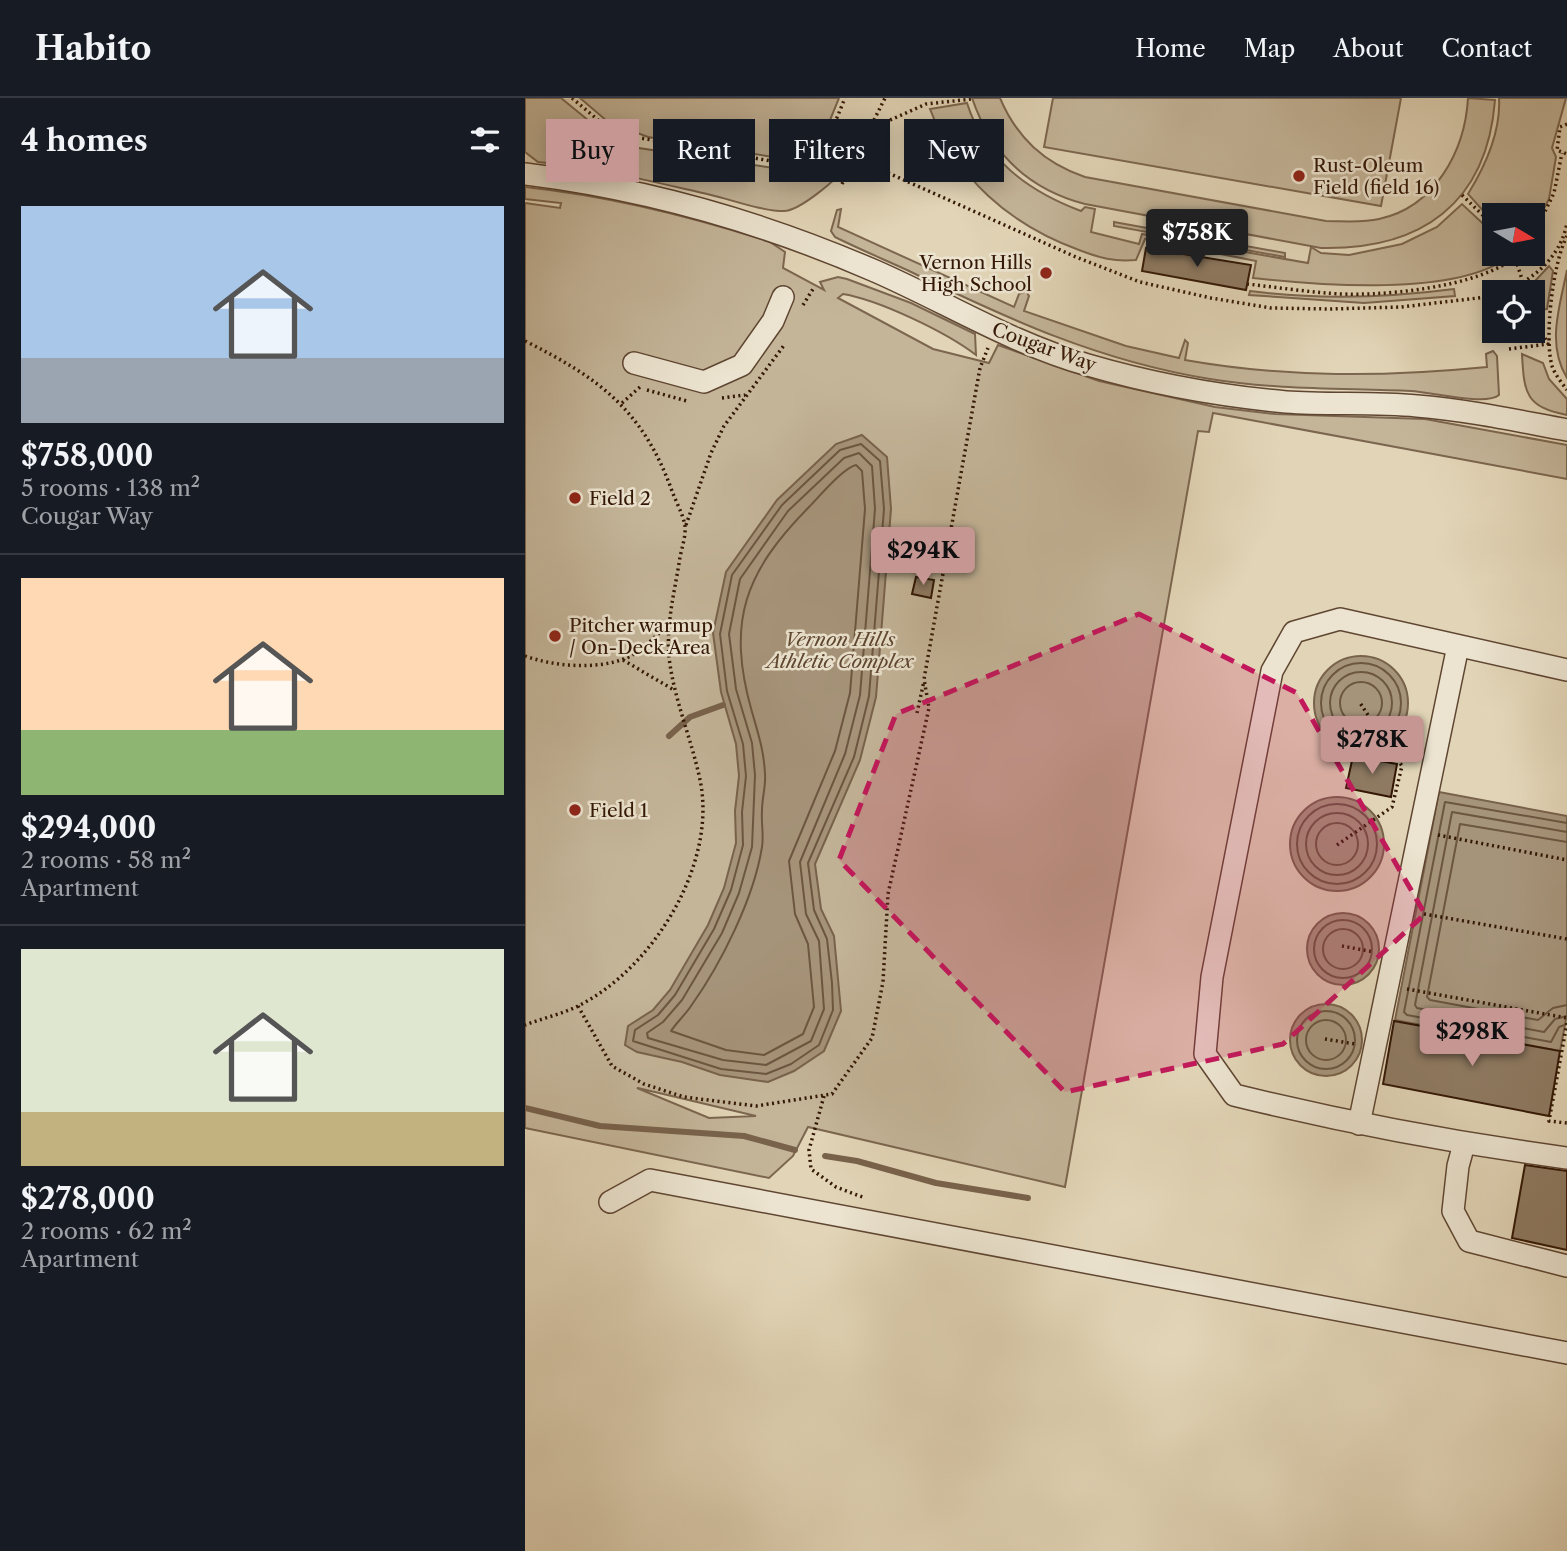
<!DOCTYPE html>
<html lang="en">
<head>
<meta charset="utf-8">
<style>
  :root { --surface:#171b24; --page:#242831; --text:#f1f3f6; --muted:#9ea1a6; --line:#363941; --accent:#c59692 }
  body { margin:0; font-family:"Libre Caslon Text",serif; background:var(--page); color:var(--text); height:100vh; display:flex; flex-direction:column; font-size:26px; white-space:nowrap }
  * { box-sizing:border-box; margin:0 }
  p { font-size:23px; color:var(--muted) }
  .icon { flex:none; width:38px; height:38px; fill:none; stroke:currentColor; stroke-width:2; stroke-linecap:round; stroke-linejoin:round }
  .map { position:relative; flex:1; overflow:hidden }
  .details { display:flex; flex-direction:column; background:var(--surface); width:525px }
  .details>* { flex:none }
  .guide { position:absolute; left:21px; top:21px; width:665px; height:63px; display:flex; gap:14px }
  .needle { width:46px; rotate:100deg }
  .tools { position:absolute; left:957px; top:105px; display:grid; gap:14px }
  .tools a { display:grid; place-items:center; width:63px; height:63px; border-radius:0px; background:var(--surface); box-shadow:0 4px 18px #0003; font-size:35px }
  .price { position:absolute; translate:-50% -60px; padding:0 16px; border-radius:7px; background:var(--accent); color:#111; font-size:23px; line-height:46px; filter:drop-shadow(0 2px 4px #0008) }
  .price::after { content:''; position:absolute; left:50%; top:42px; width:21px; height:16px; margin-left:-10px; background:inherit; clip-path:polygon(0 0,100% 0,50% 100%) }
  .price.selected { background:#222; color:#fff }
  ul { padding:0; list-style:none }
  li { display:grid; align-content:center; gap:14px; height:371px; padding:0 21px }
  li+li { border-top:2px solid var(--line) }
  li span { display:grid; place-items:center; height:217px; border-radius:0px; color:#555 }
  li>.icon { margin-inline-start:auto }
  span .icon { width:126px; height:126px; fill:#fffc; stroke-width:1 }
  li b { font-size:30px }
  h2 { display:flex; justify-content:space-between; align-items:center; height:84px; padding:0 21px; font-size:30px }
  .tag { padding:0 24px; border-radius:0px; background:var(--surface); box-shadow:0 4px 18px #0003; font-size:24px; line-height:63px }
  .tag.selected { background:var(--accent); color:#111 }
  header { display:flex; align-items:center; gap:42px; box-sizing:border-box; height:98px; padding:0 35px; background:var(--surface); border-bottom:2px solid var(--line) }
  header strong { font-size:33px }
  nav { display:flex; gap:38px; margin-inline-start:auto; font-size:24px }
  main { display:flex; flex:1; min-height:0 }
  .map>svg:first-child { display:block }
</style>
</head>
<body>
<header>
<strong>Habito</strong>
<nav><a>Home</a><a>Map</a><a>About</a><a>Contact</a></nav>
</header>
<main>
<section class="details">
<h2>4 homes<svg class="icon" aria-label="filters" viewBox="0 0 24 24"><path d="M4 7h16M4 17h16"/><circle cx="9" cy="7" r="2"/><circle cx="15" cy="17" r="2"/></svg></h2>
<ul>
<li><span style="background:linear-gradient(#a9c7e8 70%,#9aa5b1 0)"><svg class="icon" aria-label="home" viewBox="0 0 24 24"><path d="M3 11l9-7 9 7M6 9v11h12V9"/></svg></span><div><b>$758,000</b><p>5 rooms · 138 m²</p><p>Cougar Way</p></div></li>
<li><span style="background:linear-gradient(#ffd9b3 70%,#8fb573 0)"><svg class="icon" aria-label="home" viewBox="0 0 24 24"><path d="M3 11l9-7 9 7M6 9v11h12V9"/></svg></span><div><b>$294,000</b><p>2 rooms · 58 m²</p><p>Apartment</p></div></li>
<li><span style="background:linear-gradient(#dfe7d0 75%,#c2b280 0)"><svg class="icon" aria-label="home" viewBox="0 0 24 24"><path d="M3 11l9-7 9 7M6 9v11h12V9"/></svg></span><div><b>$278,000</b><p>2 rooms · 62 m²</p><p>Apartment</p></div></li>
</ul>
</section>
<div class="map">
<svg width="1042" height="1453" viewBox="0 0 1042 1453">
  <rect width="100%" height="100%" fill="#e2d5b7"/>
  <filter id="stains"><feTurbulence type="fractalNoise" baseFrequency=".00286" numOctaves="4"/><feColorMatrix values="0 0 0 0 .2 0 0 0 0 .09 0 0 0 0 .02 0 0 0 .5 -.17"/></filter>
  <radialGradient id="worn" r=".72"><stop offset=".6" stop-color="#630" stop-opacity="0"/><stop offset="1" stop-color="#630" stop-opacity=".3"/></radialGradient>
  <!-- green -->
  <g fill="#c4b599" stroke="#7c664f" stroke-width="2" fill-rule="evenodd">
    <path d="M0,0H36L80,36L107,49L309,79L312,62L321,68C313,81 274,113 259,113C236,113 208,102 186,97C129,84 71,69 13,64L0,54Z"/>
    <path d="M55,0H314L305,22L298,67L123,39L83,24Z"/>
    <path d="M447,0H475C492,40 519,65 560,79L801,123C818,123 837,125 854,121C910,109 940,53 943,0L970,2C962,106 896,152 796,150L560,106C503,91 466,56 447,0Z"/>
    <path d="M528,0H876L856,108L519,49Z"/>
    <path d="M974,0H1041L1027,50L1031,59L1024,101L1008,131V117H970L969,125L943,96C961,67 976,34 974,0Z"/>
    <path d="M442,5C460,62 503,93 556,113L560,109L570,111L566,134L614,146L617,136L783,165L786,149L796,155L824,157L877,146L912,129L937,106L969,136L970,156H983V159C931,199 791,187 728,180L731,163L620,141L611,162C589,164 575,160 554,152C485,127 431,80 405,11Z"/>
    <path d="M0,89C84,98 165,118 245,144L260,154L258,170L299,192L295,184L313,179L322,181L386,205L450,236L451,257C421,234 354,202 318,196L313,200L408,251L464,265L473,247L574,283L690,309L750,316L900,321L1042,347V381L688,315L684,334L673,333L540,1089L283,1029L268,1058L244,1080L0,1030V105L35,110L36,105L0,101ZM112,990H113L231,1018L184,1020Z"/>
    <path d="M316,111L313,129L489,209L494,196L501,193L504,198L499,213L601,248L654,260L660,242L663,245L660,262C762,280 860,279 962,269L961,256L968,253L972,258L974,297C961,308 906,294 886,293C819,290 752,292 685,281C574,263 483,221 382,172C358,161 334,151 310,139L306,133L312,112Z"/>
    <path d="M589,124L760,155V159L589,128Z"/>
    <path d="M1024,168L1028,173L1022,211L1016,212L1008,185Z"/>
    <path d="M1042,172V280C1021,246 1035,208 1042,172Z"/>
    <path d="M929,191L930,198L839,205L724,197L725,193C795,202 860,200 929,191Z"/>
    <path d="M997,256L1018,265L1024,281L1042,301V317C1001,309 999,296 997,256Z"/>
  </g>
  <!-- water -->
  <g fill="#a6947a" stroke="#78624b" stroke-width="2">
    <path d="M337,337L362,359L366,411L351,599L335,662L290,766L296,811L309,838L316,913L299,953L269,973L243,984L195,977L157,964L112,954L100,947L103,928L128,912L145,892L183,827L199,790L211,745L210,713L214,678L211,646L196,594L188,535L201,474L252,402L311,346Z"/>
    <circle cx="836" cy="605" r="47"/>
    <path d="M914,694L1042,718V916L1035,953L870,922Z"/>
    <circle cx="812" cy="746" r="47"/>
    <circle cx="818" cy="851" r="36"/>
    <circle cx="801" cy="942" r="36"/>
  </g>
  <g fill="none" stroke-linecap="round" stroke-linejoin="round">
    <!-- shore -->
    <g stroke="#6c5640" stroke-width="2">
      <path d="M336,346L355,363L359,411L344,598L329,659L283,765L289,812L302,841L307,885L308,912L294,947L266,966L241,976L196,971L108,943L110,932L133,917L150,897L189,831L206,792L218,747L217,714L221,678L218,646L202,593L195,536L207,477L257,407L315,352Z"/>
      <path d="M334,355L347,368L350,411L335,597L320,656L275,764L281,816L294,843L299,911L286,943L241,967L198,962L123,940L122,935L138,924L157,902L197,835L214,795L227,749L230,677L227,645L211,591L204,536L215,481L263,413L319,360Z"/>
      <path d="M331,367L337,373L340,411L325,595L310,653L264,763L270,816L283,846L289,909L278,936L239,957L201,952L146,933C152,924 160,917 166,908C196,866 229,800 237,749C239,737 236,725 237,712C237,700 241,688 240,676C239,653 233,635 227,614C201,523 220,474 284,409C294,399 318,370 331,367Z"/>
      <circle cx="836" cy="605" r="40"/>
      <circle cx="836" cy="605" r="31"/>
      <circle cx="836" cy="605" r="21"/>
      <circle cx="812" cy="746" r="40"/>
      <circle cx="812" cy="746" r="31"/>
      <path d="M1042,725L920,704L879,914L882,917L1026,944L1034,929L1042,926"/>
      <circle cx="812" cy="746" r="21"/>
      <path d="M1042,734L927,714L890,907L892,910L1019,934L1030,921L1042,918"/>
      <path d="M1042,744L935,726L902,899L905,902L1013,922L1028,910L1042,907"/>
      <circle cx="818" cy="851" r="29"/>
      <circle cx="818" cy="851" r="20"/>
      <circle cx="801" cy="942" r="29"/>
      <circle cx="801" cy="942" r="20"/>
    </g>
    <!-- stream -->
    <g stroke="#78624b" stroke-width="6">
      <path d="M144,638L165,619L198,607"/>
      <path d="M0,1010L75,1028L219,1038L270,1052"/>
      <path d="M300,1058L332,1063L411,1085L503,1100"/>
    </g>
  </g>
  <!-- building -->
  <g fill="#8e7a62" stroke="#331705" stroke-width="2">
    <path d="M621,150L726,167L721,192L617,173Z"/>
    <path d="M391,479L409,482L406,500L387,496Z"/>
    <path d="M828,658L872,666L866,699L821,690Z"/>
    <path d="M869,923L1035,953L1024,1018L858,986Z"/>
    <path d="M1000,1067L1042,1073V1152L987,1140Z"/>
  </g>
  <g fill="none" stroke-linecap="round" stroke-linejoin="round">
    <defs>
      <g id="minor">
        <path d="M0,76C122,91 237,124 350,173C421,204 488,246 563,267C628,286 695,298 761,304C804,307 848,304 892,308C942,312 993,323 1042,332"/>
        <path d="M109,265L179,284L217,267L248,223L258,199"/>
        <path d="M1042,572L815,521L769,534L747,573L687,879L680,956L709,997C819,1024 930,1045 1042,1060"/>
        <path d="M834,1026L933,548"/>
        <path d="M939,1046L933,1068L928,1113L944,1143L1042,1168"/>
        <path d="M85,1104L125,1082L1042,1255"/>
      </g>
    </defs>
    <!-- minor casing -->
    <use href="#minor" stroke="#5f4632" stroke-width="24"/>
    <!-- path -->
    <g stroke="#331705" stroke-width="3.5" stroke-dasharray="2 3.5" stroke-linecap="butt">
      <path d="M47,0L79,27L104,38L303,73L311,22L320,0"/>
      <path d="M1042,26L1035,29L1032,52L1042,56"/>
      <path d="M345,31L401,6L447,1"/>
      <path d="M306,56L330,60L551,159L615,184L686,200L746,210L805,211L876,209L970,198"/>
      <path d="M317,86L360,0"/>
      <path d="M937,97L970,129"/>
      <path d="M1008,138L1029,95L1037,55"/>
      <path d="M1042,138C1028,164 1019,239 1027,268C1030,277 1037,285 1042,292"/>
      <path d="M989,156L1001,194"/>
      <path d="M722,186C749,189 776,193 802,195C849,200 959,190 993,156"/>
      <path d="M978,194C1009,182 1036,158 1042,125"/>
      <path d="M278,207L288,191"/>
      <path d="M0,243C74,280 118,312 147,393C151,404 158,416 160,428C161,437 157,450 155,459C150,493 141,524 144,559C149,603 168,644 176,687C190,770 127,870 55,907C38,916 18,920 0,927"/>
      <path d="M984,251L1023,246L1008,215"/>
      <path d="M122,292L162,303"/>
      <path d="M197,300L220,297"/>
      <path d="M97,305L115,289"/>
      <path d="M161,427L186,355L199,328L260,246"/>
      <path d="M0,558C28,568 69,572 99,561C115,555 130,539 142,527"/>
      <path d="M98,562L149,592"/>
      <path d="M392,615L399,583"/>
      <path d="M913,737L1042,762"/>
      <path d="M812,747L867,709L877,668L835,605"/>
      <path d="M899,816L1042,841"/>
      <path d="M817,848L849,854"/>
      <path d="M882,891L1042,920"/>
      <path d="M53,908L87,968L119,986L159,999L231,1008L307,996L347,940L358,884L363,796L404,610L399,581L455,270L463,250"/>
      <path d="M1042,925L1024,1023L1042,1025"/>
      <path d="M800,941L830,946"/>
      <path d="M299,998L284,1052L286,1071L311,1089L340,1100"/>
    </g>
    <!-- minor -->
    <use href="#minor" stroke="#ece4d0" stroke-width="21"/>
  </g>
  <!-- marked area -->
  <path fill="#c2185b" fill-opacity="0.2" stroke="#c2185b" stroke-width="5" stroke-dasharray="14 9" stroke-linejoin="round" d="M614,516L772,595L900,816L758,946L540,994L314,762L371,616Z"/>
  <!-- markers -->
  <g fill="#8f2418" stroke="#ece4d0" stroke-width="2.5">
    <circle cx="774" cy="78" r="7"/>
    <circle cx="521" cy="175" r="7"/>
    <circle cx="50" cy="400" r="7"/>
    <circle cx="30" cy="538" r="7"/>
    <circle cx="50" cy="712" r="7"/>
  </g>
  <g text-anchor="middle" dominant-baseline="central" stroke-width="5" stroke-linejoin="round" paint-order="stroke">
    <!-- poi labels -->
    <g font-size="19" fill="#331705" stroke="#ece4d0" text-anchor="start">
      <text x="788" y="67">Rust-Oleum<tspan x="788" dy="22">Field (field 16)</tspan></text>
      <text x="507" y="164" text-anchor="end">Vernon Hills<tspan x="507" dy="22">High School</tspan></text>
      <text x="64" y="400">Field 2</text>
      <text x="44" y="527">Pitcher warmup<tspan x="44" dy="22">/ On-Deck Area</tspan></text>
      <text x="64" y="712">Field 1</text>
    </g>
    <!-- street labels -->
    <g font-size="19" fill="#331705" stroke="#ece4d0">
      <text transform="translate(519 249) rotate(20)">Cougar Way</text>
    </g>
    <!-- park labels -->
    <g font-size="19" font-style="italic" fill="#5e4631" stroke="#ece4d0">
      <text x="315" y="541">Vernon Hills<tspan x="315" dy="22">Athletic Complex</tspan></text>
    </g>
  </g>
  <rect width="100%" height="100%" filter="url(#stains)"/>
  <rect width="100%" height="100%" fill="url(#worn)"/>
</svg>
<div class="tools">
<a><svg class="needle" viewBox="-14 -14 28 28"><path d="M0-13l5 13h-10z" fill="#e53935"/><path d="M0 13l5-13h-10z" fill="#9ea1a6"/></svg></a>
<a><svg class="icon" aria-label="locate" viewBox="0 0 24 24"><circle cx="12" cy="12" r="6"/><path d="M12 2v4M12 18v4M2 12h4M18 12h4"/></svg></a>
</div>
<b class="price selected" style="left:672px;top:171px">$758K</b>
<b class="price" style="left:398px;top:489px">$294K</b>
<b class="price" style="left:847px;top:678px">$278K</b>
<b class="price" style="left:947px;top:970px">$298K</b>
<div class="guide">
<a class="tag selected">Buy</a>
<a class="tag">Rent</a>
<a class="tag">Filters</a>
<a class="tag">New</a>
</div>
</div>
</main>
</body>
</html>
